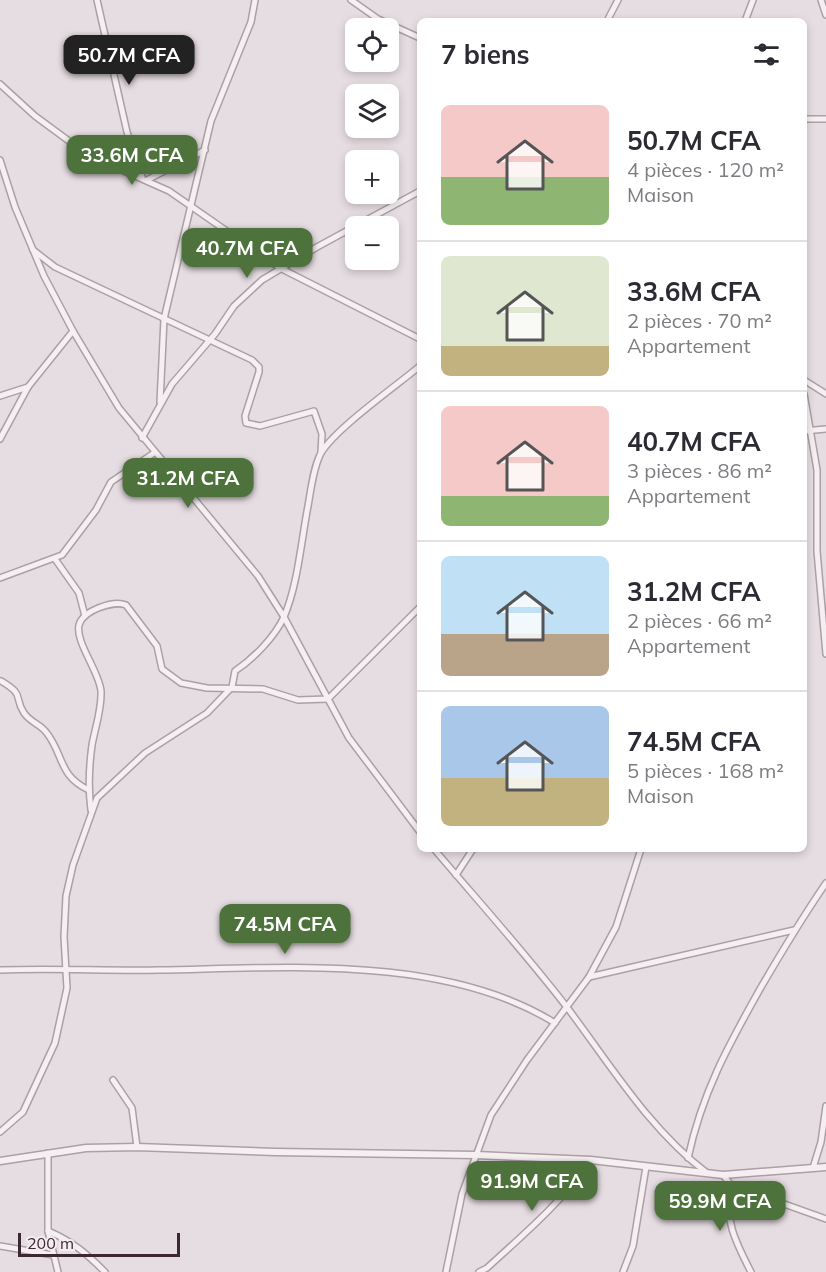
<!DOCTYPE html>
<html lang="fr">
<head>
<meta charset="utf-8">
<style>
  :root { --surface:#fff; --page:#f2f2f3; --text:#2b2b33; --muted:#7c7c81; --line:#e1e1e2; --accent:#4d723b }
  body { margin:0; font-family:Mulish,sans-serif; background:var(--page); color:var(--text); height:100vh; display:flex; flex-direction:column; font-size:22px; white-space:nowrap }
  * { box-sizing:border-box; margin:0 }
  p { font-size:20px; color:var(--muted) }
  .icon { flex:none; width:33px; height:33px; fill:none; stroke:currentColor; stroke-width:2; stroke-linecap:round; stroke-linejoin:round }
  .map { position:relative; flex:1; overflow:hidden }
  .details { position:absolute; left:417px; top:18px; width:390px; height:834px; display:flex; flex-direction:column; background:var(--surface); border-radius:9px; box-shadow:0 3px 9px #0003 }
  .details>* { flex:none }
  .controls { position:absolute; left:345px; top:18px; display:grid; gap:12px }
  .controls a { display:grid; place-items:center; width:54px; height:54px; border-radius:9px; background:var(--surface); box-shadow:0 3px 9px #0003; font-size:30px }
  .scale { position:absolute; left:18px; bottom:15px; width:162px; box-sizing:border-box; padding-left:6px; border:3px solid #3c2733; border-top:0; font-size:16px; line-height:21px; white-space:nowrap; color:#3c2733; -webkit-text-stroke:4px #f4ecf1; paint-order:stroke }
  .price { position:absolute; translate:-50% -51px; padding:0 14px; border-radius:12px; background:var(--accent); color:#fff; font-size:20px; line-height:39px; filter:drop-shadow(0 2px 3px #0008) }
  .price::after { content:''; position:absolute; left:50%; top:36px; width:18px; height:14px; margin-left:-9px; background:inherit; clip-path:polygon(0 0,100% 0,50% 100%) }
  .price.on { background:#222; color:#fff }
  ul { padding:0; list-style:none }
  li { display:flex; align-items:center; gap:18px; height:150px; padding:0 24px }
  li+li { border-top:2px solid var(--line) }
  li span { display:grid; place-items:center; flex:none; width:168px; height:120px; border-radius:9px; color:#555 }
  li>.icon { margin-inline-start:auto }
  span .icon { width:72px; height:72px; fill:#fffc; stroke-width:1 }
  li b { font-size:26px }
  h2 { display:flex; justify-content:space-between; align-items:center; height:72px; padding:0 24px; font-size:26px }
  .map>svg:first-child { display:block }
</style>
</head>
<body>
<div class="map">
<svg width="826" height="1272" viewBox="0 0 826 1272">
  <rect width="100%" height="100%" fill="#e6dde2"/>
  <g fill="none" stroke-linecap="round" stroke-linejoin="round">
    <defs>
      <g id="minor">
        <path d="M97,0L127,132L142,177"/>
        <path d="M351,0L378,19L420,38"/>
        <path d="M821,0L826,15"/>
        <path d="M607,21L618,0"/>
        <path d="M745,21L753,0"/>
        <path d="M0,84L35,116L88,155L169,191L280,268L420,339"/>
        <path d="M804,119H826"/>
        <path d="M0,160L15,207L44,276L73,331L119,408L258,576L284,617L349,738L420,832"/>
        <path d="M147,180L205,150"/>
        <path d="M33,250L55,267L252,360L259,367V372L245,416L246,423L260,426L314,411L322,434L321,452"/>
        <path d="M804,380L826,394"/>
        <path d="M804,394L817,470V551L826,654"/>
        <path d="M0,396L28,387"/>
        <path d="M160,402L164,319L191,205L211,121L251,22L255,0"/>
        <path d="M804,431L826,429"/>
        <path d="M142,438L172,384L215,334L234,306L262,280L317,247L420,191"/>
        <path d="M0,439L28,387L73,331"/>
        <path d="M55,559L79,593L85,616"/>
        <path d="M0,578L62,555L96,510L111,482L154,453"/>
        <path d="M1,681C26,696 13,696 24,713C30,722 40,724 46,732C64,754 58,776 89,790"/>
        <path d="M91,810C88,788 89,767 92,745C95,728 102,709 101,691C99,671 75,642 79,625C83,610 114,600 126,605L157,646L162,669L181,683L207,688L263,689L298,700L328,699L420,607"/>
        <path d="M434,849C479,902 527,955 569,1010C611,1066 650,1130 707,1173"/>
        <path d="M456,875L473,849"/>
        <path d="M0,970C53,968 106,971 159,970C284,968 444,954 555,1023"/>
        <path d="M589,977L794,930"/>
        <path d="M113,1080L132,1108L137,1147"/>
        <path d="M0,1132L23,1112L55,1043L67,988L64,937L66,896L73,865L97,798L145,753L207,713L232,687L235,671C253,659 274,638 284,617C298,584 301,542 308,506C311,490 313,468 321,453C335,429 396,386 420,366"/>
        <path d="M48,1153V1231L58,1272"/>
        <path d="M688,1158C702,1093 728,1046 760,989C781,953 802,918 826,883"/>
        <path d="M813,1168L821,1142L826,1106"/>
        <path d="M723,1175L731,1185L826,1219"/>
        <path d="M731,1185C723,1218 736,1243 751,1272"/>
        <path d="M48,1231C72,1241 87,1254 105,1272"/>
        <path d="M0,1246L53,1255"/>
        <path d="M446,1272L462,1194L491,1115L527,1060L589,977L616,927L641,849"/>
        <path d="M479,1272L487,1268C524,1234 562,1202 591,1160"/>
        <path d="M623,1272L633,1246L646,1167"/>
      </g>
      <path id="tertiary" d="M0,1161L86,1148L137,1147L275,1152L476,1155L591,1160L723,1175L826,1167"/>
    </defs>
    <!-- minor casing -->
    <use href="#minor" stroke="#ac9fa6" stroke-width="8"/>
    <!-- tertiary casing -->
    <use href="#tertiary" stroke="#ac9fa6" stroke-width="9"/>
    <!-- minor -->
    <use href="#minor" stroke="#f5eff2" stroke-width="5"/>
    <!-- tertiary -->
    <use href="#tertiary" stroke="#f5eff2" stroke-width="6"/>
  </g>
</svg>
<div class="controls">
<a><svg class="icon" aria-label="locate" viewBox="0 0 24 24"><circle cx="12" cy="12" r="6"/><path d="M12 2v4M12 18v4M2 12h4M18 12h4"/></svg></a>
<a><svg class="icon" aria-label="layers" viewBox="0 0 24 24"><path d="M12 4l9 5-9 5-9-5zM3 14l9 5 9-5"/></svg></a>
<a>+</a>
<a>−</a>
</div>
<div class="scale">200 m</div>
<b class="price on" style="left:129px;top:86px">50.7M CFA</b>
<b class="price" style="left:132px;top:186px">33.6M CFA</b>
<b class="price" style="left:247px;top:279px">40.7M CFA</b>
<b class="price" style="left:188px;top:509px">31.2M CFA</b>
<b class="price" style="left:285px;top:955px">74.5M CFA</b>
<b class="price" style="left:532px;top:1212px">91.9M CFA</b>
<b class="price" style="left:720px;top:1232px">59.9M CFA</b>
<section class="details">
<h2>7 biens<svg class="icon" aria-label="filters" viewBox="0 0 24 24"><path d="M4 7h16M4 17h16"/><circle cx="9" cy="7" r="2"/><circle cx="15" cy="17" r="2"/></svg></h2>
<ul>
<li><span style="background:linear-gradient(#f6c9c9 60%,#8fb573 0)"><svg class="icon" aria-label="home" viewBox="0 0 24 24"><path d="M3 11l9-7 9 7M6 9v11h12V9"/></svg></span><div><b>50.7M CFA</b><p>4 pièces · 120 m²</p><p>Maison</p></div></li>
<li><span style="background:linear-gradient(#dfe7d0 75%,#c2b280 0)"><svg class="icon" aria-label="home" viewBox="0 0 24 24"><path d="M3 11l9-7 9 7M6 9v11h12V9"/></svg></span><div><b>33.6M CFA</b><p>2 pièces · 70 m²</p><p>Appartement</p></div></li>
<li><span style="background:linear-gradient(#f6c9c9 75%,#8fb573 0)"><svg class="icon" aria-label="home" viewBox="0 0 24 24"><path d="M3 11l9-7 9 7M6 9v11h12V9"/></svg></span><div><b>40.7M CFA</b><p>3 pièces · 86 m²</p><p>Appartement</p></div></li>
<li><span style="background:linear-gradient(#bfe0f5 65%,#b9a48a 0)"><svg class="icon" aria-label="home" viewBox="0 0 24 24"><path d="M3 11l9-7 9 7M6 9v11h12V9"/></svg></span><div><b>31.2M CFA</b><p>2 pièces · 66 m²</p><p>Appartement</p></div></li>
<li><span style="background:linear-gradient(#a9c7e8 60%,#c2b280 0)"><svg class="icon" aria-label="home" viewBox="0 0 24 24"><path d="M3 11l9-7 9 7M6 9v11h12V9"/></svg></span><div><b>74.5M CFA</b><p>5 pièces · 168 m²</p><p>Maison</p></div></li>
</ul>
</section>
</div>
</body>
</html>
